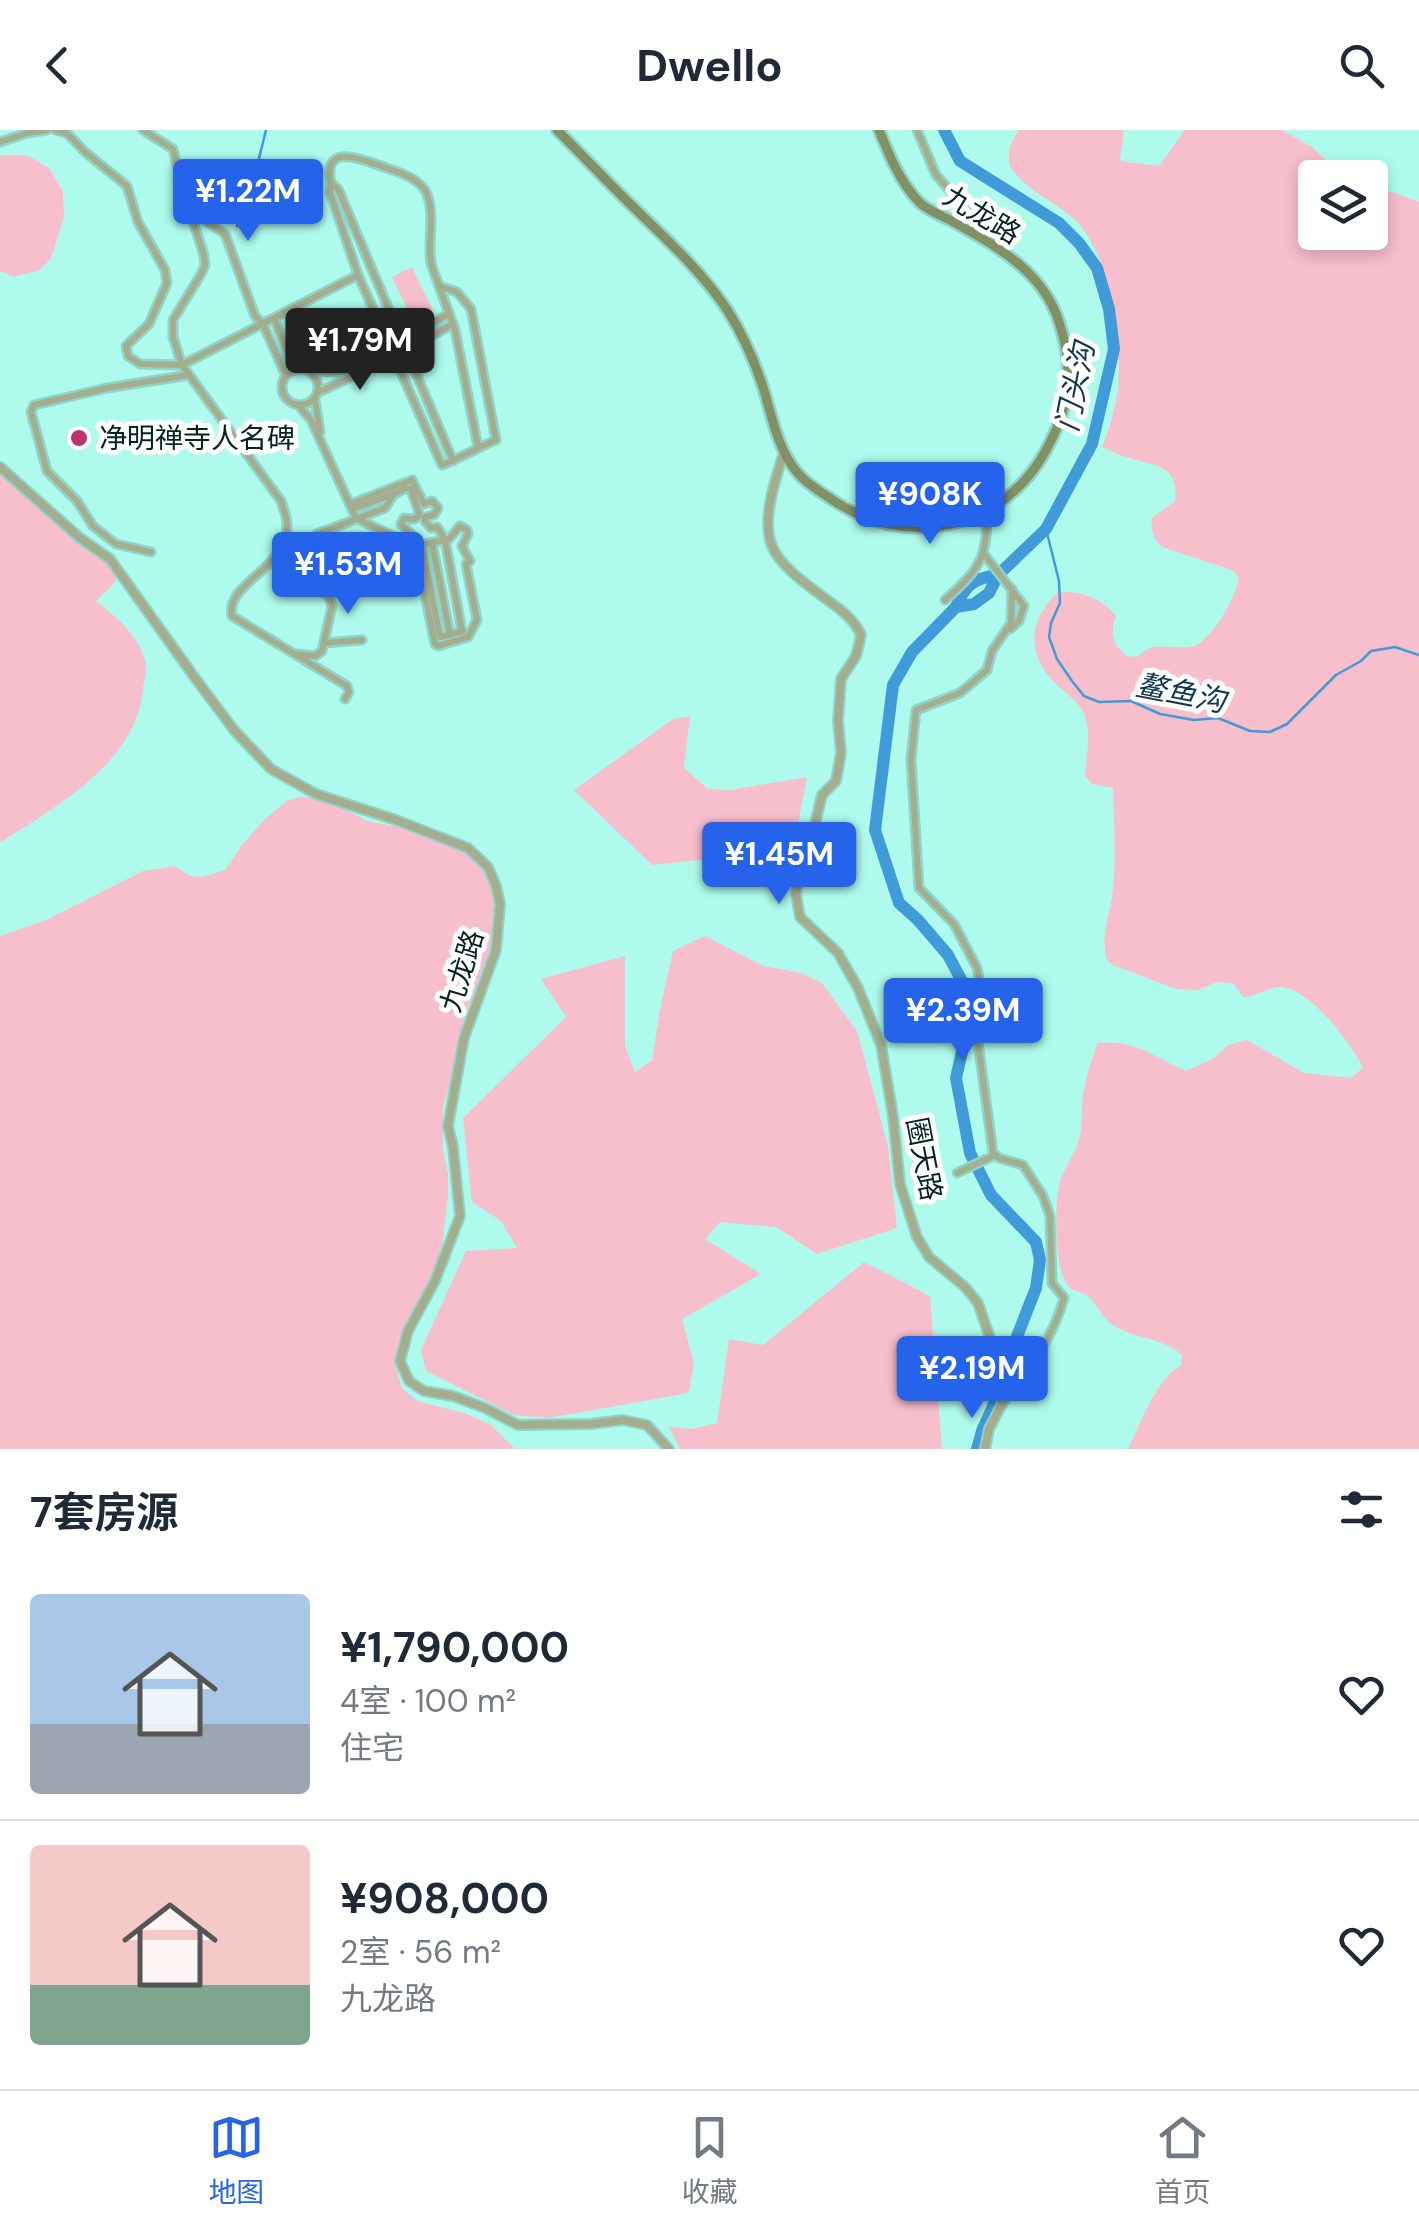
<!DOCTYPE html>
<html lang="zh">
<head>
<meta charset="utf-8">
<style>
  :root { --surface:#fff; --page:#f2f2f3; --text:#1f2937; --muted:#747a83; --line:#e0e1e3; --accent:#2563eb }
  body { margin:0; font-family:"DM Sans","Noto Sans SC",sans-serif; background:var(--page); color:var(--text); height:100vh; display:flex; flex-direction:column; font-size:38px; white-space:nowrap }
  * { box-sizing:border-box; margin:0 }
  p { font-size:32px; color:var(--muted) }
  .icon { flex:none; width:55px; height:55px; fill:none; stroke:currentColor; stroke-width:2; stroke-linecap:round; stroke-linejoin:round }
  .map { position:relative; height:1319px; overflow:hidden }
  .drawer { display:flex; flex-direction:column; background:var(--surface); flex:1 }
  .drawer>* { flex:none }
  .fabs { position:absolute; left:1298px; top:30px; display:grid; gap:20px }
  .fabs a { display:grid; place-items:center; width:90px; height:90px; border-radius:10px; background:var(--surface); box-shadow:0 5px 15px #0003; font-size:50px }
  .price { position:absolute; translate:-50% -85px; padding:0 22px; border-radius:10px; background:var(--accent); color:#fff; font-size:32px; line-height:65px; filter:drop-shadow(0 2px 5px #0008) }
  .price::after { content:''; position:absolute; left:50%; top:60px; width:30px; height:22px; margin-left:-15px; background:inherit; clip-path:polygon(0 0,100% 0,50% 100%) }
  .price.selected { background:#222; color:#fff }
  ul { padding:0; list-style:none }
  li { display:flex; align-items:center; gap:30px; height:250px; padding:0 30px }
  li+li { border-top:2px solid var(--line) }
  li span { display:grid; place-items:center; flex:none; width:280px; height:200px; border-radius:10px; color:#555 }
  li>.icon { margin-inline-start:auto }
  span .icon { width:120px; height:120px; fill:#fffc; stroke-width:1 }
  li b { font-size:42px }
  h2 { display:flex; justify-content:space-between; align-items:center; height:120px; padding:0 30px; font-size:42px }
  header { display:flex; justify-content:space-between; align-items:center; height:130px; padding:0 30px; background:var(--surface); font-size:45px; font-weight:700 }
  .tabs { display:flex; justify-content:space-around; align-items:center; height:140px; border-top:2px solid var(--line); background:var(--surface); font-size:28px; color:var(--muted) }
  .tabs a { display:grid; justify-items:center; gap:5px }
  .tabs .selected { color:var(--accent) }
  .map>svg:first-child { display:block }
</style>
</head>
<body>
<header><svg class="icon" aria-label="back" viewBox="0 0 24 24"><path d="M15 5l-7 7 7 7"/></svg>Dwello<svg class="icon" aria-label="search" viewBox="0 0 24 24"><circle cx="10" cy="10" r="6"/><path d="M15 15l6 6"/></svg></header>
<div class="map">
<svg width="1419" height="1319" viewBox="0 0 1419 1319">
  <rect width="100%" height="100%" fill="#aefbed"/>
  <!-- green -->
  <g fill="#f7becc">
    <path d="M1019,0H1124L1120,31L1159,36L1185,0H1282L1312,17L1329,33L1357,47L1315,48V102H1370V54L1419,72V1319H1128C1141,1293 1156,1249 1181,1235L1182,1225C1163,1207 1133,1209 1113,1195C1102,1188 1097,1174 1088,1166C1082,1162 1073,1162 1068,1156C1054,1140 1054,1073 1060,1052C1064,1037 1075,1025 1079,1010C1083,996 1081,979 1083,964C1086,947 1091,930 1098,913C1134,909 1154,927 1186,941L1214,928L1228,915L1247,910L1304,943L1350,948L1363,938C1351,913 1310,858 1280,857C1266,857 1258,867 1243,867L1233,853L1217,852L1198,860L1176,859L1113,835L1107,830C1100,804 1110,786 1113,760C1116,726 1114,692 1113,658L1092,654L1085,646C1086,627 1092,602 1084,584C1078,571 1068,565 1058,556C1026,526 1027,491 1058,462C1081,461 1101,467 1116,486C1110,502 1112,515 1127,526L1137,527C1141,524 1145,520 1150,518C1162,514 1177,519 1190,517C1210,515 1235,468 1239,449L1235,442L1229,439L1162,417C1154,409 1150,400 1152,388L1175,371C1180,333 1152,336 1126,327C1118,325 1110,320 1102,317C1109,300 1114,283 1117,265C1124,219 1111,131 1080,95C1061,74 1031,64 1014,42C1004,30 1010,11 1019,0Z"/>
    <path d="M0,25H27L49,38L63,61L64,87L51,128L40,140L13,147L0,141Z"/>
    <path d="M412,137L435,185L415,195L392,147Z"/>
    <path d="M0,344L118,437L115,452L96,471C116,487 137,504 145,529C147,539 144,550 143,560C135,634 56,676 0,713Z"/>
    <path d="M690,586L684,638L708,659L731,660L807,647L793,720L652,735L574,660L673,589Z"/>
    <path d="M299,667L325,668L367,691L398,697L457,714L483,730L499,764L497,803L465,885L456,932L443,978V1020L448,1044V1066L442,1116L435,1138L402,1211L395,1234L402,1258L417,1271L464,1283L491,1295L515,1319H0V806L46,790L143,741L175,736L190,746L202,747L225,740L242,715L265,689L287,671Z"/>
    <path d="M705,806L763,836L801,843L822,853L857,901L888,1016L897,1098L817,1124L776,1097L720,1092L705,1109L761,1144L682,1189L694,1233L689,1262L678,1265L548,1288L514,1285L426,1241L421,1220L466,1121L517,1118L501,1091L472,1072L463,988L566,887L541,849L625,826V916L635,942L652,930L660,879L673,821Z"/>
    <path d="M864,1132L930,1166L942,1319H680L669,1297L692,1299L717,1293L729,1209L763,1215Z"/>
  </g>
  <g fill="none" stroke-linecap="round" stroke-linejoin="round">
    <!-- stream -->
    <g stroke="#419bd8" stroke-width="2.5">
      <path d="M237,96L252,57L266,0"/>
      <path d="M1046,399L1059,451L1060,473L1051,493L1049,507L1057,529L1072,551L1084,566L1099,572L1131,571L1160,584L1194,590L1218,588L1250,601L1270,602L1287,594L1336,545L1361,531L1371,521L1395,517L1419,525"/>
    </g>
    <!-- river -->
    <g stroke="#419bd8" stroke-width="12">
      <path d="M944,0L960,31L1059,93L1079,113L1097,138L1109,179L1114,219L1092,314L1046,399L998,445L989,463L974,474L956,477L912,522L893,555L875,700L899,773L918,790L948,825L964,855L969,891L956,948L970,1023L991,1065L1036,1112L1040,1130L1036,1158L1016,1209L1011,1236L982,1301L977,1319"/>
      <path d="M956,477C965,455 974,448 998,445"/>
    </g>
    <!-- minor-tunnel -->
    <g stroke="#8cd0c4" stroke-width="6" stroke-dasharray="6 3" stroke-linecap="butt">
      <path d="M388,223L412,207"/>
      <path d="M389,229L415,215"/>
    </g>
    <defs>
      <g id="minor">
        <path d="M55,0L67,3L85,22L127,56L138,92L165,140L167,153L149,194L126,216L128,226L140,234L182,235L358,145"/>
        <path d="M143,0L173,19L184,64L204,125L205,135L201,144L173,190V207L182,235L281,371C283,378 287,387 287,394C289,439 225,452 232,486L347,556L349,562L345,569"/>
        <path d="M917,0L936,45L961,73L980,105"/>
        <path d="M0,12L27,3L47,0"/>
        <path d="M331,53C323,15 357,27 378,35C394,41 417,46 426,62C436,83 427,111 431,133C433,141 437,149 439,156"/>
        <path d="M190,80L225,104L255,186L263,194L286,246"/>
        <path d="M274,189L295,240"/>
        <path d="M412,207L449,183"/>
        <path d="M415,215L453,194"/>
        <circle cx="300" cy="257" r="18"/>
        <path d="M311,241L344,242L386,225"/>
        <path d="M319,262L388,230"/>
        <path d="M315,270L320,302"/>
        <path d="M299,276L311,290L356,388L415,417L417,425L435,514L438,516L468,507L477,490L466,434L470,431L462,416L468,404L467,400L460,396L449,409L372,425L333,436L342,438L417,425"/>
        <path d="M453,331L338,59L331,53L330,62L358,145L442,335C460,328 477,318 496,310L471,179L457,162L439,156L455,200L478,317"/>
        <path d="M394,364L406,358L411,359C413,368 419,378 419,386L414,389L404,388L401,394L422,415L440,507L463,501"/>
        <path d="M351,374L412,350L424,374L432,371L438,378L434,385L425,387V391L431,398L437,397L445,410L462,502"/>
        <path d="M432,413L450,505"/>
        <path d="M151,422L116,414L93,396L77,371L47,341L31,282L34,275L107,258L189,245"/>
        <path d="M984,424L1024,476L1019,491L1010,499"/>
        <path d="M333,436L318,423L314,409L317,404L385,378L394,364L353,379"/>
        <path d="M282,440L329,466L332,476L322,521L315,526L296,524"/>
        <path d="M945,470C979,440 988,428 987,381"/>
        <path d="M324,513L362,510"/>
        <path d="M957,1043L995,1025"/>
        <path d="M1003,1273C1029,1238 1052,1211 1064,1168L1052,1153L1050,1086L1043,1066L1023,1035L999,1028L993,1023L978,912L985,877L977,838L954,794L919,758L911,630L916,580L960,563L987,540L992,521L1011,493L1012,459"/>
      </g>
      <g id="tertiary">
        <path d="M784,322C776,348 761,389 772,416C780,436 805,453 822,466C839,479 852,486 861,505L856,526L841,549L838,591L841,623L836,651L822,665L808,723L801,737L796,764L800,787L838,823L858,858L881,915L893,986L900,1054L917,1107L929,1127L965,1157L978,1173L990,1208L1002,1274L989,1299L985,1319"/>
        <path d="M0,337L80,408L110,429L195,548L234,600L271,639L316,664L396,690L468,718L488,737L496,756L500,774L496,820L464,908L448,996L453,1017L460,1086L435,1151L408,1201L400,1231L409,1251L424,1261L453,1266L485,1278L518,1295L591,1294L623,1290L647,1295L669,1319"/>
      </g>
      <path id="secondary" d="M557,0C580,23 603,47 626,70C662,105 700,139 728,181C743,205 754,230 763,257C771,283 776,311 791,334C801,350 816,359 831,369C905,420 1001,401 1045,322C1070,278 1075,240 1059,192C1043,141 996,116 952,91C942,86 927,80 919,72C900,52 889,25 879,0"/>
    </defs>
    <!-- minor casing -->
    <use href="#minor" stroke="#8fd4c8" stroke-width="11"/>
    <!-- tertiary casing -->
    <use href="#tertiary" stroke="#8fd4c8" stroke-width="12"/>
    <!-- secondary casing -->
    <use href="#secondary" stroke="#8fd4c8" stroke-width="14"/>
    <!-- minor -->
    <use href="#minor" stroke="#a4ae8f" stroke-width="6"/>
    <!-- tertiary -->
    <use href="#tertiary" stroke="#a4ae8f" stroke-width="8"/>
    <!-- secondary -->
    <use href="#secondary" stroke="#839063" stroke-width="9"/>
  </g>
  <!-- markers -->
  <circle fill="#bf336a" stroke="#fff" stroke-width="4" cx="79" cy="308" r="10"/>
  <g text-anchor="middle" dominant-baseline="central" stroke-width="10" stroke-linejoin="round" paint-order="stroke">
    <!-- street labels -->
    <g font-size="28" fill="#032420" stroke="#fff">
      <text transform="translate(982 85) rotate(31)">九龙路</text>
      <text transform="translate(462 841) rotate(-73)">九龙路</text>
      <text transform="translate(924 1029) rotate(79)">圈天路</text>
    </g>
    <!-- poi labels -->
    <g font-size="28" fill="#032420" stroke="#fff" text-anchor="start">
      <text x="99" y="308">净明禅寺人名碑</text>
    </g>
    <!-- water labels -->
    <g font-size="30" font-style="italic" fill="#10364f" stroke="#fff">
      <text transform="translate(1075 257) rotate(-79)">门头沟</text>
      <text transform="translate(1181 563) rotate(11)">鳌鱼沟</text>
    </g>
  </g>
</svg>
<div class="fabs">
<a><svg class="icon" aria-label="layers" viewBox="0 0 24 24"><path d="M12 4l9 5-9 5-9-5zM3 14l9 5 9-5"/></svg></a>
</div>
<b class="price" style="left:248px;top:114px">¥1.22M</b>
<b class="price selected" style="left:360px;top:263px">¥1.79M</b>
<b class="price" style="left:930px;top:417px">¥908K</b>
<b class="price" style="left:348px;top:487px">¥1.53M</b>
<b class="price" style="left:779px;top:777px">¥1.45M</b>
<b class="price" style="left:963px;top:933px">¥2.39M</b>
<b class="price" style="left:972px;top:1291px">¥2.19M</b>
</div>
<section class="drawer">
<h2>7套房源<svg class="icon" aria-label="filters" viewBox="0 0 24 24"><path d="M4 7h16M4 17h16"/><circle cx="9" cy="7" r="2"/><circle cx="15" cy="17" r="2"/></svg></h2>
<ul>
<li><span style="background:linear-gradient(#a9c7e8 65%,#9aa5b1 0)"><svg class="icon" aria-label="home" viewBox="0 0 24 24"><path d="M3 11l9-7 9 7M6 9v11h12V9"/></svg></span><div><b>¥1,790,000</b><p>4室 · 100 m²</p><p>住宅</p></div><svg class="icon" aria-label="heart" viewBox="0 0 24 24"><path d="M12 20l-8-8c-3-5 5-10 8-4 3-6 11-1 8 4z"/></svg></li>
<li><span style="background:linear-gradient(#f6c9c9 70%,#7fa58c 0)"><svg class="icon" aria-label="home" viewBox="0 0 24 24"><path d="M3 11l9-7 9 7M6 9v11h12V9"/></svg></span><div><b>¥908,000</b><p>2室 · 56 m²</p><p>九龙路</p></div><svg class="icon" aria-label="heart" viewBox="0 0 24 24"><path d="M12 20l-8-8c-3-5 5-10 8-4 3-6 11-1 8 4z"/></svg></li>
</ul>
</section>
<nav class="tabs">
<a class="selected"><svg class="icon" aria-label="map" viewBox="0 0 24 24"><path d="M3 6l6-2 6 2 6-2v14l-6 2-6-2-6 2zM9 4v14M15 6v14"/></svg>地图</a>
<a><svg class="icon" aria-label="saved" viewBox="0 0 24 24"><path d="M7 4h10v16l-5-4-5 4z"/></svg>收藏</a>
<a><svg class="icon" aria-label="home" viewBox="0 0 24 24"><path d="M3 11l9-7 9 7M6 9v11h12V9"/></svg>首页</a>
</nav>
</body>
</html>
